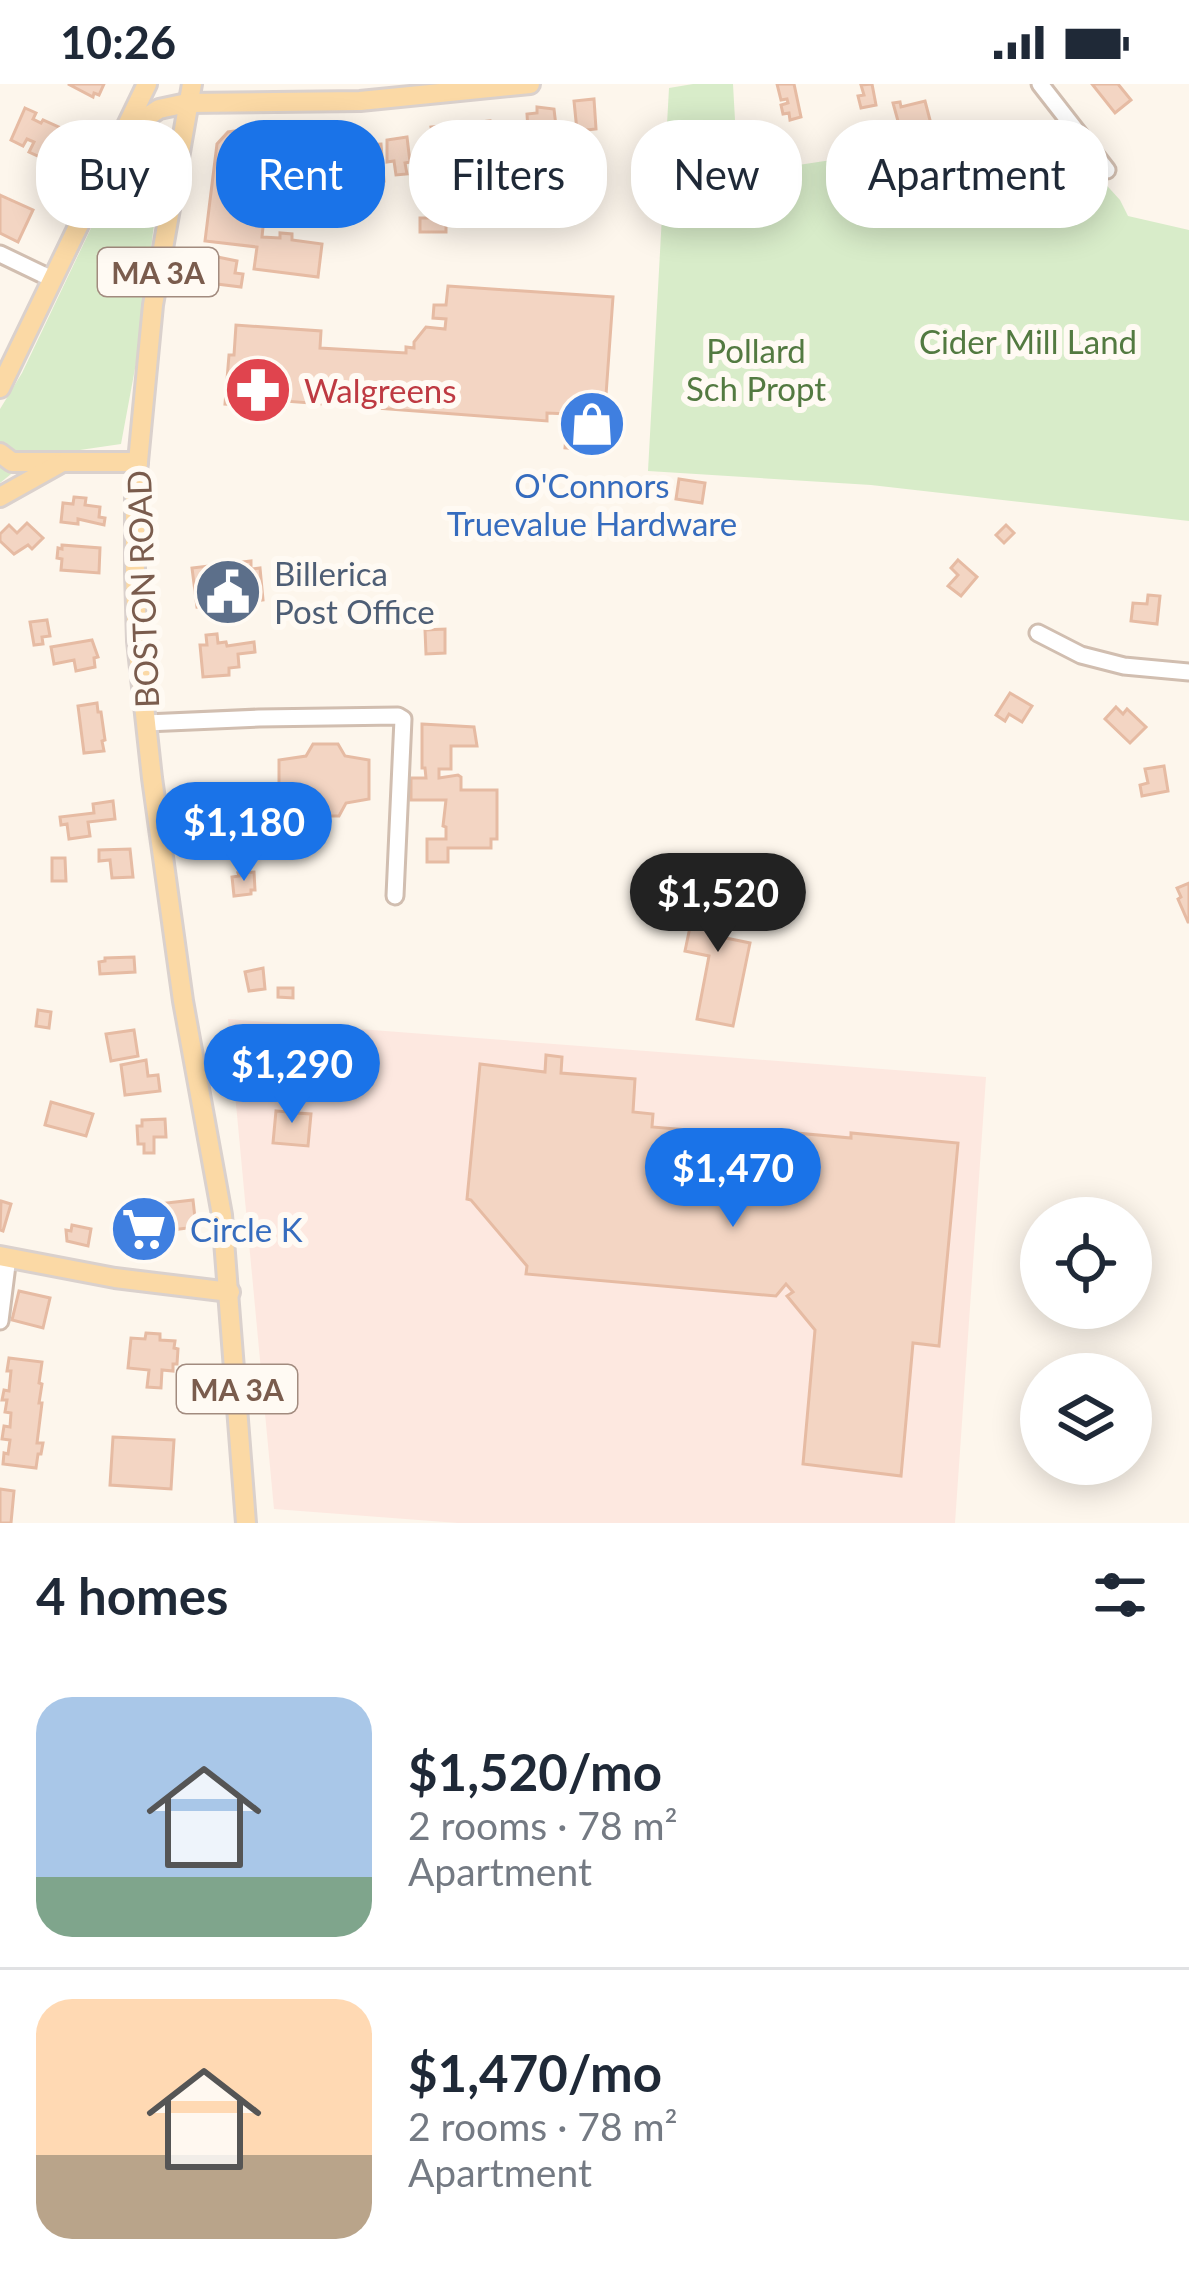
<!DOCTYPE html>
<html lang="en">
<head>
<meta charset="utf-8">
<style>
  :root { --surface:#fff; --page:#f2f2f3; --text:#1f2937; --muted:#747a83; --line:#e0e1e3; --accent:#1a73e8 }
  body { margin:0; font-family:Lato,sans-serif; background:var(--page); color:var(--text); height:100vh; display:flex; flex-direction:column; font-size:45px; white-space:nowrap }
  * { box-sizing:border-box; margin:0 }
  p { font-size:39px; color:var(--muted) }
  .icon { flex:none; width:66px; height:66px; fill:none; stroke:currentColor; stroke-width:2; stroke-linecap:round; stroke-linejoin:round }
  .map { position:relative; height:1439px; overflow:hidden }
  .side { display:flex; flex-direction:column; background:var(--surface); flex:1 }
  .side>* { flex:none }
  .hud { position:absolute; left:36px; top:36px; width:1119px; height:108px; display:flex; gap:24px }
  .controls { position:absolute; left:1020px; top:1113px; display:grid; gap:24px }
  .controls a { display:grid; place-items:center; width:132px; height:132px; border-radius:50%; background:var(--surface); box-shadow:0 6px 30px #0003; font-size:60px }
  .price { position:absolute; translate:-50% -102px; padding:0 27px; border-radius:42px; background:var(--accent); color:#fff; font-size:39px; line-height:78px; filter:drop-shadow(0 3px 6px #0008) }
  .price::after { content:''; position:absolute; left:50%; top:72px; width:36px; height:27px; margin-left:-18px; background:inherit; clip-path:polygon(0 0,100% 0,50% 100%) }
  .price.on { background:#222; color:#fff }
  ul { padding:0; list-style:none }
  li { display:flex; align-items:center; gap:36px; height:300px; padding:0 36px }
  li+li { border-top:3px solid var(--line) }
  li span { display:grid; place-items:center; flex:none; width:336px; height:240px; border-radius:36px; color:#555 }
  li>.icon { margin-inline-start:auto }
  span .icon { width:144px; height:144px; fill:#fffc; stroke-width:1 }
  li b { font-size:51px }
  h2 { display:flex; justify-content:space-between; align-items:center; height:144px; padding:0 36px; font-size:51px }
  .tag { padding:0 42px; border-radius:48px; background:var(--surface); box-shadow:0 6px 30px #0003; font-size:42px; line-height:108px }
  .tag.on { background:var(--accent); color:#fff }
  .status { display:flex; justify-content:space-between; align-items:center; height:84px; padding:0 60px; background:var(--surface); direction:ltr }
  .status svg { height:33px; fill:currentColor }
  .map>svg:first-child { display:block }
</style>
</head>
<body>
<div class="status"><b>10:26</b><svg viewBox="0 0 49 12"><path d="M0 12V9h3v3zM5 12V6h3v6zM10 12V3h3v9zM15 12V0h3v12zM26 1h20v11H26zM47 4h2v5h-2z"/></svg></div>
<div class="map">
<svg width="1189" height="1439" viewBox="0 0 1189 1439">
  <rect width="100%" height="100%" fill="#fdf6ec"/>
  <!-- commercial -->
  <path fill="#fde8e0" d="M228,935L986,993L955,1439H458L274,1425Z"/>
  <!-- green -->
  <g fill="#d8ecc9">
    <path d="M693,0H733L738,90L838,75L978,37L1024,96L1071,62L1120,116L1128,132L1189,146V437L871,401L648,387L669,4Z"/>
    <path d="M140,63L156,71L161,83L139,263L121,360L32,373L0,399V325L22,289L124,75Z"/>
  </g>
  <!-- building -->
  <g fill="#f3d5c3" stroke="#e6bba3" stroke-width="3">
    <path d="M68,0H104L99,11L94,9L93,13Z"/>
    <path d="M777,0H794L801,33L790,36L789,29L783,30L781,21L788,19L787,15L781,16Z"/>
    <path d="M872,0L876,21L861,24L858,12L864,11L861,1Z"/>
    <path d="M1092,0H1118L1131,16L1115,29Z"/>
    <path d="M594,15L596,45L577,47L574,17Z"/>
    <path d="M925,17L931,40L901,48L893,19L900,18L901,23Z"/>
    <path d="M537,23L554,25L556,42L552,43L553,54L534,56L533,45L528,46L527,30L537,29Z"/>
    <path d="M25,24L36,29L33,35L41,39L43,36L94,59L79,91L29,68L34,58L27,55L23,62L11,56Z"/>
    <path d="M490,37L494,89H485L487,107L477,108L479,125L433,129L429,76L438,75L431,43Z"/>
    <path d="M296,39L301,78L285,80V84L274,85V81L263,82L259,44Z"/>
    <path d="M248,45L246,53L250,54L249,70L267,106L265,127L242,125L241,131L264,133L262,153L280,154V149L292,150V156L322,160L318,193L254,185L257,163L205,157L217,60L228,48Z"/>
    <path d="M407,53L410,78L405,79L407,90L396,91L394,77L387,78V56Z"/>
    <path d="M381,60L384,97L345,99L343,62Z"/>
    <path d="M780,95L784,105L773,110L768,100Z"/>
    <path d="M0,111L33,126L18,158L0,149Z"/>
    <rect x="420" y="134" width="26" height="14"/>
    <path d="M203,170L237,177L235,189L243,190L241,203L209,199L203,196L199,190Z"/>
    <path d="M448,202L613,213L602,367L565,364L568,330L547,329V337L285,317V324L225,320L229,271H234L236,241L321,247L320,264L406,269V263L414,264V258L426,243L445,245L446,235L433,234L434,221H446Z"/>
    <path d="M679,395L705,399L702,419L676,415Z"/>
    <path d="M74,413L86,414L85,421L100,423L99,433L105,434L104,441L78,435V440L61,438L63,419L73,420Z"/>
    <path d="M27,439L43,454L32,465L28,461L14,470L0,457V450L9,441L17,449Z"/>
    <path d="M1006,441L1014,449L1004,459L996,451Z"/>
    <path d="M62,461L100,464L99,489L61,486L62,475L57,474L58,464L62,465Z"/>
    <path d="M958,476L977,493L961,512L948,502L958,491L951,484Z"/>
    <path d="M251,477V485L260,484L263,516L197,523L192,484Z"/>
    <path d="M1148,511L1160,512L1157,540L1131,537L1133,519L1147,520Z"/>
    <path d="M47,536L50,552L42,553L43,560L34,561L30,538Z"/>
    <path d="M445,545V569L426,570L425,546Z"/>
    <path d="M217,550L218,559L226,558L227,562L254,558L255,568L238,570L239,583L229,584V591L203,593L200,561H207L206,551Z"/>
    <path d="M92,556L98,573L94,574L95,583L76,587L74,576L54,580L51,563Z"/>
    <path d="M1010,609L1032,622L1022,638L1009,630L1005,637L996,631Z"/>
    <path d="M97,619L98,628H101L105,656L102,657L104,667L84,669L78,622Z"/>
    <path d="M1116,623L1123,630L1127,625L1146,643L1130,659L1105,635Z"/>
    <path d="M422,640L474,643L477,662H451V685H439V694L458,691L461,693V706H497V755H491V764H448V778H427V755H446V743L443,742L446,716H411V694H426L425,684H422Z"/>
    <path d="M313,660H338L345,672L369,676V715L346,719L339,732H314L305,718H279V676L306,672Z"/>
    <path d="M1164,682L1168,707L1142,712L1140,701L1148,699L1145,685Z"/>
    <path d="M113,717L115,735L88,738L90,752L69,755L67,740L61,741L60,733L94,729L93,720Z"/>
    <path d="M130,765L133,793L112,794L110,776L99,777V766Z"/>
    <path d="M52,774H65L66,797H52Z"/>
    <path d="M254,788L255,806H251V810L234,812L232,793L239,792L238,789Z"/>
    <path d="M1189,799V838H1188L1178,815L1181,813L1177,804Z"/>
    <path d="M712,801L735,806L726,854L750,859L733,942L697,935L709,872L685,867L698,805L710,807Z"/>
    <path d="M134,873L135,888L100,890L99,878L105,877V874Z"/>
    <path d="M263,884L265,905L249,907L245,888Z"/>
    <path d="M278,904H293V914L278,913Z"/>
    <path d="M38,926L51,928L49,944L36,942Z"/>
    <path d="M134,946L138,972L111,977L106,950Z"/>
    <path d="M546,971L562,973L561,989L635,995L633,1028L653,1030L652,1043L785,1054V1048L851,1054V1049L958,1059L939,1262L913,1259L901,1392L803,1380L815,1246L787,1212L793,1208L786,1200L776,1212L526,1190L527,1182L471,1116L467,1115L480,980L545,988Z"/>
    <path d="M146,976L148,992L158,991L160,1007L125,1011L121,981Z"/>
    <path d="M289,1013L299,1014L297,1029L311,1030L308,1062L273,1059L276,1027L287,1028Z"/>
    <path d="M51,1018L93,1030L86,1052L45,1041Z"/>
    <path d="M165,1035L166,1053H154V1069H144V1060H138L137,1042H142V1036Z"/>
    <path d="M193,1116L196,1143L163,1147L158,1120Z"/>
    <path d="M1,1117L11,1120L3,1147L0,1146Z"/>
    <path d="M153,1132L157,1161L126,1164L125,1157L134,1156L131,1135Z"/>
    <path d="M72,1141L91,1145L88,1162L67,1157L66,1146L71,1147Z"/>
    <path d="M19,1207L50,1214L43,1244L12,1236Z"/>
    <path d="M146,1249L160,1250V1256L175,1257L174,1264L178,1265L177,1280H173V1287L162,1286L161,1304L147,1303L149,1286L128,1284L131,1254L145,1255Z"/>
    <path d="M9,1274L42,1278L39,1299L42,1300L39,1319H42L37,1359H43L41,1370H38L36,1384L3,1380L4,1369L8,1370L10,1356L2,1355L4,1342L10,1343L11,1329L5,1328L7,1316H2L4,1306L9,1307L11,1287H7Z"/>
    <path d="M113,1353L174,1356L171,1405L110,1401Z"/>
    <path d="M0,1405L14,1407L11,1439H0Z"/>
  </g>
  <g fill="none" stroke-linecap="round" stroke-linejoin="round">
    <defs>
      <g id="minor">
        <path d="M1040,0L1107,86"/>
        <path d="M0,170L52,195"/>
        <path d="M1038,549L1081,571L1124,582L1189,588"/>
        <path d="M146,639L259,634L398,632L403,635L395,812"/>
        <path d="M0,1237L8,1173"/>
      </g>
      <g id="major">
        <path d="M192,0L153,221L135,409V489L137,557L152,694L183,917L222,1131L246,1439"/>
        <path d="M124,48L159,25L187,19L360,17L530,0"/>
        <path d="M124,48C155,50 158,56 177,80"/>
        <path d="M0,304L147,0"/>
        <path d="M0,369L12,378H138"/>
        <path d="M0,413L59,380"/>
        <path d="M0,1172L115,1194L230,1208"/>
      </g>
    </defs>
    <!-- minor casing -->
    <use href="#minor" stroke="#d1beb0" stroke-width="21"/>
    <!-- major casing -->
    <use href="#major" stroke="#dad1cd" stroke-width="24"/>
    <!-- minor -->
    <use href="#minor" stroke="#fff" stroke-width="15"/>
    <!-- major -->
    <use href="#major" stroke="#fbd9a5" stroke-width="18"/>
  </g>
  <!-- icons -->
  <defs>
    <symbol id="pharmacy-disc" viewBox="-11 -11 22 22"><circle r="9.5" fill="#e0444e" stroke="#fffaf3"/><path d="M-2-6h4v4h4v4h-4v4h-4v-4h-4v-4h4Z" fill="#fff"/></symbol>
    <symbol id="shop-disc" viewBox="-11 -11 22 22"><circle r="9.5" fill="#3f7fe0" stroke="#fffaf3"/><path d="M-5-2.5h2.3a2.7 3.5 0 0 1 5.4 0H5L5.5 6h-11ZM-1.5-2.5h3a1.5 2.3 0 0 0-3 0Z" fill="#fff"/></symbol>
    <symbol id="civic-disc" viewBox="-11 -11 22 22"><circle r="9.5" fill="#5c6f8a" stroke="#fffaf3"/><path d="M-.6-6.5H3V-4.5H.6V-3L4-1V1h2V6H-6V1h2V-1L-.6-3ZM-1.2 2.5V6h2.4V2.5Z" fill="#fff"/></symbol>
    <symbol id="supermarket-disc" viewBox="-11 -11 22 22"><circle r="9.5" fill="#3f7fe0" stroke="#fffaf3"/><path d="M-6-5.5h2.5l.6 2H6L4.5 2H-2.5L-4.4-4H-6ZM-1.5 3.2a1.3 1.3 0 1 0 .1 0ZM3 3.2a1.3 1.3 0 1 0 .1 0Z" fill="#fff"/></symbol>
  </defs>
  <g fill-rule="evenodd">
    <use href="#pharmacy-disc" x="220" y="268" width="76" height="76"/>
    <use href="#shop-disc" x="554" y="302" width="76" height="76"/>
    <use href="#civic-disc" x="190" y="470" width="76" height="76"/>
    <use href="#supermarket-disc" x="106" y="1107" width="76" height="76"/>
  </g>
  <g text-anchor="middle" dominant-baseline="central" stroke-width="12" stroke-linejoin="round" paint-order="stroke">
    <!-- shield labels -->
    <g fill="#fffaf3" stroke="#a28b7f" stroke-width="3">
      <rect x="98" y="164" width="120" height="48" rx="9"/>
      <rect x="177" y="1281" width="120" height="48" rx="9"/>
    </g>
    <g font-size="30" font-weight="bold" fill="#7a5c4d">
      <text x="158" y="188">MA 3A</text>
      <text x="237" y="1305">MA 3A</text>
    </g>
    <!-- park labels -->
    <g font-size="33" fill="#537a41" stroke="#fffaf3">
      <text x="1028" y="257">Cider Mill Land</text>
      <text x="756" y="266">Pollard<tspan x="756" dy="38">Sch Propt</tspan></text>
    </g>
    <!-- health labels -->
    <g font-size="33" fill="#be3a42" stroke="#fffaf3" text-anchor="start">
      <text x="304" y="306">Walgreens</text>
    </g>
    <!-- shop labels -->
    <g font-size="33" fill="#366cbe" stroke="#fffaf3">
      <text x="592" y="401">O'Connors<tspan x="592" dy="38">Truevalue Hardware</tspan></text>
      <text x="190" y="1145" text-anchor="start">Circle K</text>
    </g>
    <!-- service labels -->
    <g font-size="33" fill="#4e5e75" stroke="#fffaf3" text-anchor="start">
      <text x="274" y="489">Billerica<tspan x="274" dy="38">Post Office</tspan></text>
    </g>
    <!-- street labels -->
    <g font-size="33" fill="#7a5c4d" stroke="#fffaf3">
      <text transform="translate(142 505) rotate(-92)">BOSTON ROAD</text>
    </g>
  </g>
</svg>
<div class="controls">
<a><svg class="icon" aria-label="locate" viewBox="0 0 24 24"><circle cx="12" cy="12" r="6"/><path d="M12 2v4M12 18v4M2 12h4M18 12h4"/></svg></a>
<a><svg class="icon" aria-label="layers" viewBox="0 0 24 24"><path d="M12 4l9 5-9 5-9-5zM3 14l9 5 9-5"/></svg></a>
</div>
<b class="price" style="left:244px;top:800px">$1,180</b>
<b class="price on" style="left:718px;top:871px">$1,520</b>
<b class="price" style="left:292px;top:1042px">$1,290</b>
<b class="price" style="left:733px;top:1146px">$1,470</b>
<div class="hud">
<a class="tag">Buy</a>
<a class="tag on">Rent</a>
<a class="tag">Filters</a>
<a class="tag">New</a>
<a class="tag">Apartment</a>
</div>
</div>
<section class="side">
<h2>4 homes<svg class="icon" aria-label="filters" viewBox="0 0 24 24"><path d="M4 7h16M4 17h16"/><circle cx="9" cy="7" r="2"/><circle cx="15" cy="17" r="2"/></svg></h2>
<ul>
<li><span style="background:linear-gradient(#a9c7e8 75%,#7fa58c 0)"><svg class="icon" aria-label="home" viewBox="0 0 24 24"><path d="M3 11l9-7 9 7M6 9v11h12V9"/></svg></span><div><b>$1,520/mo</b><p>2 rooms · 78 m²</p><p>Apartment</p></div></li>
<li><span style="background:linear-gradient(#ffd9b3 65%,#b9a48a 0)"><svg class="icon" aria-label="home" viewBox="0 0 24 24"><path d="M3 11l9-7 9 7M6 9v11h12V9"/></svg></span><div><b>$1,470/mo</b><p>2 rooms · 78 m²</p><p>Apartment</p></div></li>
</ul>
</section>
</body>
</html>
